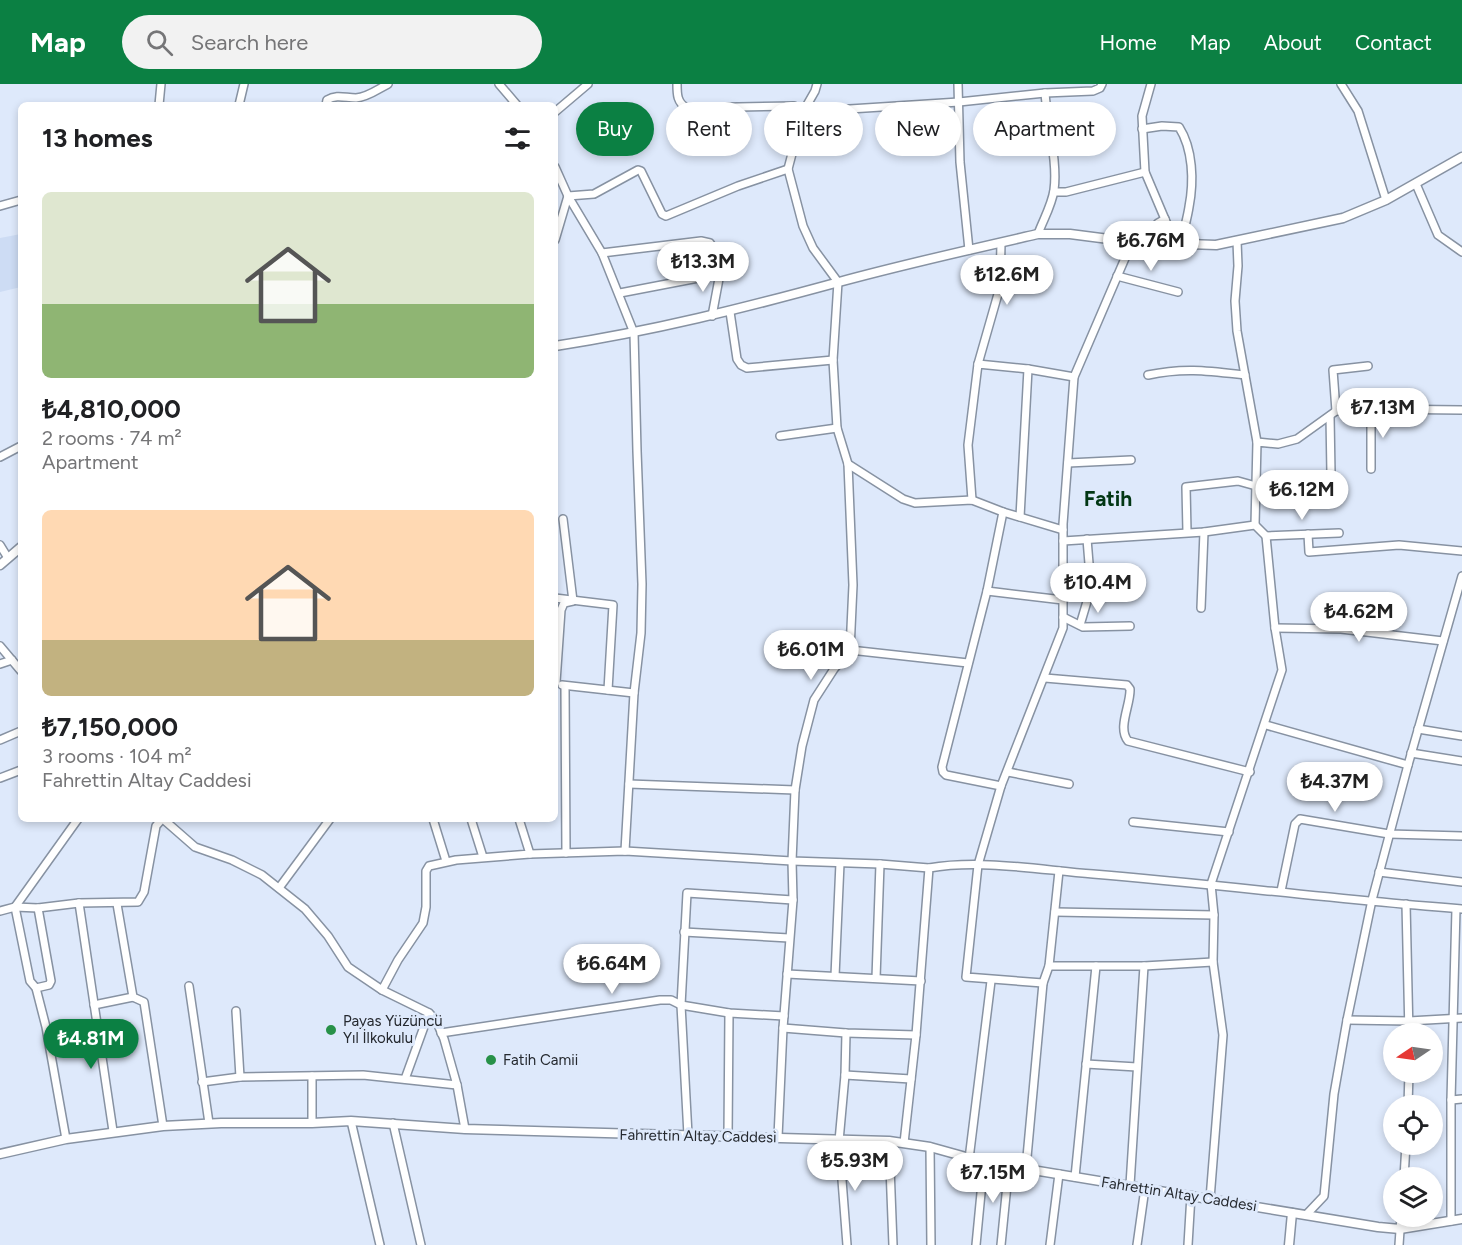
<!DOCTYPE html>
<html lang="en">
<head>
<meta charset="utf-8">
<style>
  :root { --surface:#fff; --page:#f2f2f2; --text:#202124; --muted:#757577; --accent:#0b8043 }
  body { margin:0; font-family:Figtree,sans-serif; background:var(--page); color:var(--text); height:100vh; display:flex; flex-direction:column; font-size:22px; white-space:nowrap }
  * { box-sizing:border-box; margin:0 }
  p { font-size:20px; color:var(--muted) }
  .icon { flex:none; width:33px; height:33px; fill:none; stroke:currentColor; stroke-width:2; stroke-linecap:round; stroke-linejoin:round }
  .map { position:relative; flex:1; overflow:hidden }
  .details { position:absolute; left:18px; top:18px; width:540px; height:720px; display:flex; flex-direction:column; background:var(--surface); border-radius:9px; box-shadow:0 3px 9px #0003 }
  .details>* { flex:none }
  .banner { position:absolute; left:576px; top:18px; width:570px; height:54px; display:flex; gap:12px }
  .needle { width:39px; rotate:257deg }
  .controls { position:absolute; left:1383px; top:939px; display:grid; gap:12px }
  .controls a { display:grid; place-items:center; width:60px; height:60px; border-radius:50%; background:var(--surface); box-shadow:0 3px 9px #0003; font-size:30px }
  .price { position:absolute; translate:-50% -51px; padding:0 14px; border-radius:21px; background:#fff; color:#222; font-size:20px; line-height:39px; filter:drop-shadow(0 2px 3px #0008) }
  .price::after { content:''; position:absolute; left:50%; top:36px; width:18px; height:14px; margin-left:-9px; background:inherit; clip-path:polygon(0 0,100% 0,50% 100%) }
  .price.selected { background:var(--accent); color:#fff }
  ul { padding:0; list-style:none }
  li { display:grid; align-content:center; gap:12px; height:318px; padding:0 24px }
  li span { display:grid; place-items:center; height:186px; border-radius:9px; color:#555 }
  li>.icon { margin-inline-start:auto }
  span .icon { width:108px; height:108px; fill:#fffc; stroke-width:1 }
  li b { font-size:26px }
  h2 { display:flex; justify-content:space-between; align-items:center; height:72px; padding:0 24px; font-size:26px }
  .pill { padding:0 21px; border-radius:27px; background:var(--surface); box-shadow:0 3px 9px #0003; font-size:21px; line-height:54px }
  .pill.selected { background:var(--accent); color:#fff }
  header { display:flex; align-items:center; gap:36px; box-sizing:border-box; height:84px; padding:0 30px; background:var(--accent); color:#fff }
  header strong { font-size:28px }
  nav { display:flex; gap:33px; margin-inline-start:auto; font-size:21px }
  .search { width:420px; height:54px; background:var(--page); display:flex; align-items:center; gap:15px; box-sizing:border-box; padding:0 21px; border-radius:33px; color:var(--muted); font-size:22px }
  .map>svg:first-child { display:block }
</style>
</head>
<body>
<header>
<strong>Map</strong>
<div class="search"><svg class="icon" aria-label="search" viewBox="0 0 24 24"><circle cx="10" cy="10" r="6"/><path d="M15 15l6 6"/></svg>Search here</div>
<nav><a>Home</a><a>Map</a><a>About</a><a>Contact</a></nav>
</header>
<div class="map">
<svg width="1462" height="1161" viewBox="0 0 1462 1161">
  <rect width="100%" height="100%" fill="#dee9fb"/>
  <!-- built -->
  <path fill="#cddcf4" d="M21,150V203L0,208V154Z"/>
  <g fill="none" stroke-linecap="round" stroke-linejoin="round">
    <defs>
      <g id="minor">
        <path d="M499,0L517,21"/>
        <path d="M677,0C677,10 677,19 687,24L794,22L803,28L959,18L1045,9L1093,7L1100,4L1102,0"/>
        <path d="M958,0L960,78L969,166"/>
        <path d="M1151,0L1142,32L1145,88L1167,140L1171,161"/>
        <path d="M1341,0L1358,27L1386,116"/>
        <path d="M159,21L161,0"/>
        <path d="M239,21L244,0"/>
        <path d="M326,21L327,16C337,10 345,14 356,14C368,13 378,5 388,0"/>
        <path d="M555,28L588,0"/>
        <path d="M1142,45L1162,42L1179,43C1193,65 1194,97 1189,123C1187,136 1183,147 1182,160"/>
        <path d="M555,83L568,112L594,110L638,86L641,87L662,130L666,132L738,102L788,85"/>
        <path d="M1416,100L1438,151L1462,168"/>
        <path d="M1054,108H1066L1145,88"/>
        <path d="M568,112L602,169L634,249L637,367L642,500L641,549L634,609L625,767"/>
        <path d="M0,122L21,116"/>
        <path d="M1038,150C1043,136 1052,121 1054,106C1058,78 1047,38 1045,9"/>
        <path d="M555,156L568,112"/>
        <path d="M1237,157L1238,182L1235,217L1237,247L1257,358"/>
        <path d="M1139,158L1158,139L1165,135"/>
        <path d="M602,169L701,157L710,159L720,174L721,184L712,232"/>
        <path d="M1117,192L1178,208"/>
        <path d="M620,209L719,190"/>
        <path d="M730,228L737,275L741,281L747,284L833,276"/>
        <path d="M978,280L1000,203L1001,159"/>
        <path d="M1148,291C1184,283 1210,287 1245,291"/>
        <path d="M1336,327L1333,286L1368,282"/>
        <path d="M780,352L837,344"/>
        <path d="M0,373L21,362"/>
        <path d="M1068,379L1131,376"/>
        <path d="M848,380L903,415L915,419L972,416L1003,428L1063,446"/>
        <path d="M1371,385V325"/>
        <path d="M972,416L968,361L978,280L1028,285L1074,293"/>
        <path d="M1020,433L1028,285"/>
        <path d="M1255,441L1257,358L1278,360L1297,355L1336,327L1371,325L1462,326"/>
        <path d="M1187,448L1186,403L1238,397L1256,402L1320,406L1328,404L1331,390L1330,332"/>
        <path d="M1308,450L1309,468L1399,461L1462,467"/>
        <path d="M1266,452L1339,449"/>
        <path d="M1063,457L1204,448L1255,441L1266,452L1275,544L1282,586L1211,800L1214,831L1213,878L1223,951L1210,1115"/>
        <path d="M0,461L8,474"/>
        <path d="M987,507L1063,516"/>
        <path d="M555,514L613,521L608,606"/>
        <path d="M1201,524L1204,448"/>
        <path d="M1063,533L1083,543L1130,542"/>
        <path d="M1080,541L1091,504L1087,455"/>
        <path d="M1275,544L1341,545L1443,557"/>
        <path d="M0,562L21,587"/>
        <path d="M850,566L968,579"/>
        <path d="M0,580L12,576"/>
        <path d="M1045,594L1127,601L1130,605C1131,620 1117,644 1128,657L1250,688"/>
        <path d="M556,598L561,526L564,519L573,517L563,435"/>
        <path d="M562,601L634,609"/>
        <path d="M565,603L566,769"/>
        <path d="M1266,641L1408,681"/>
        <path d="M1418,645L1462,652"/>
        <path d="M0,656L21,647"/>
        <path d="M1411,669L1462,677"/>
        <path d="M1008,688L1069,700"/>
        <path d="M0,694L21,686"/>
        <path d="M629,700L795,706"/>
        <path d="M1001,702L946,691L943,688L942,683L987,507L1003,428"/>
        <path d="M163,735L195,763L232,776L262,791L305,825L328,852L348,883L382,906L429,929L436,936L444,955L457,1001L465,1045"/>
        <path d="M433,735L446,777"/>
        <path d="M471,735L483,773"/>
        <path d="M1133,738L1229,748"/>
        <path d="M530,770L625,767L792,777L880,780L929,784"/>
        <path d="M1379,788L1462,798"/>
        <path d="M279,804L330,735"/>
        <path d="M1281,807L1295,740L1300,735L1389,750L1462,752"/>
        <path d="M79,819L113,1047"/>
        <path d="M117,820L133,913L144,918L163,1042"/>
        <path d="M1406,820L1409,950"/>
        <path d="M0,827L15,823L38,824L79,819L138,818L144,808L156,742L162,735"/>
        <path d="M1055,828L1214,831"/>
        <path d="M684,848L789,854"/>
        <path d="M1049,882H1096L1075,1093"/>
        <path d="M1096,882H1144L1213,878"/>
        <path d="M787,890L921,897"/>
        <path d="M835,892L840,779"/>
        <path d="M876,894L880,780"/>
        <path d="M1043,899L966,893L978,781L1001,702L1063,544V440L1074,293L1132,158"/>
        <path d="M189,902L209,1039"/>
        <path d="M36,904L49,901L51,897L38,824"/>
        <path d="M382,906L398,876L423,839L426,823V787L429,782L456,776L530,770L519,735"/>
        <path d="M94,921L133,913"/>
        <path d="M236,927L240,993"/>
        <path d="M1347,936L1409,937L1462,934"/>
        <path d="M783,944L846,949L916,951"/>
        <path d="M441,949L660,916H671L681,921L729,929L784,932"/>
        <path d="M846,949L845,991L839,1057L847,1161"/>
        <path d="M1086,980L1137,983"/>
        <path d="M845,991L911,995"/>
        <path d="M312,992V1039"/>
        <path d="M405,995L429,929"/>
        <path d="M202,998L240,993L363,991L457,1001"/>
        <path d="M1451,1016L1462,1015"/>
        <path d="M1408,1022L1409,988"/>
        <path d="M351,1037L380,1161"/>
        <path d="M393,1039L421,1161"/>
        <path d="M688,1051L681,921L687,809L793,816"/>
        <path d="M728,1053L729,929"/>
        <path d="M778,1053L783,944L793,816L792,777L795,706L802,662L814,616L834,585L850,566L853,501L848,380L837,344L833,276L838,198L813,164L803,142L788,85L803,28L815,7L817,0"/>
        <path d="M66,1055L46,943L36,904L30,897L15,823L78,735"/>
        <path d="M889,1057L893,1161"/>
        <path d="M904,1059L916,951L929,784C981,775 1040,786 1093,790C1216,800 1339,816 1462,825"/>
        <path d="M930,1063L931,1161"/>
        <path d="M969,1075L991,897"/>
        <path d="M1026,1084L1043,899L1049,882L1059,787"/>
        <path d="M1404,1094L1406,1060"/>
        <path d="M1130,1101L1144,882"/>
        <path d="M1306,1131L1324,1112L1334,1010L1347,936L1372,816L1408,681L1462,492"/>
        <path d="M1451,1137V1016L1456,825"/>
        <path d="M976,1161L984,1078"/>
        <path d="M1001,1161L1009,1081"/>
        <path d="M1050,1161L1059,1090"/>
        <path d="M1137,1161L1145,1104"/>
        <path d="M1188,1161L1191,1111"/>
        <path d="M1399,1161L1401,1132"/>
      </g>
      <g id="tertiary">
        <path d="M555,262C653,247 744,224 839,198C905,180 972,165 1038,150H1070L1132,158L1216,161L1343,134L1386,116L1462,73"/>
        <path d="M0,481L21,463"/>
        <path d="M0,1070L66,1055L163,1042L221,1039H312L351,1037L465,1045L889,1057L930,1063L984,1078L1378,1143L1400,1145L1462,1135"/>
        <path d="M1289,1161L1292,1129"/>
      </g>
    </defs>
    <!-- minor casing -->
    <use href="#minor" stroke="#8792a2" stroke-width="10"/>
    <!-- tertiary casing -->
    <use href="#tertiary" stroke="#8792a2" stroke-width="11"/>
    <!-- minor -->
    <use href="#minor" stroke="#fff" stroke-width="7"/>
    <!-- tertiary -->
    <use href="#tertiary" stroke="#fff" stroke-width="8"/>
  </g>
  <!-- markers -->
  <g fill="#279148" stroke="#dee9fb" stroke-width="2">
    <circle cx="331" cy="946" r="6"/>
    <circle cx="491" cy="976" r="6"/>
  </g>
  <g text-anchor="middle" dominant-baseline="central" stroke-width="6" stroke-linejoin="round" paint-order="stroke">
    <!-- poi labels -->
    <g font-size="15" fill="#25292f" stroke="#dee9fb" text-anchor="start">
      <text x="343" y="937">Payas Yüzüncü<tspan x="343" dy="17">Yıl İlkokulu</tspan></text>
      <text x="503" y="976">Fatih Camii</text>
    </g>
    <!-- street labels -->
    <g font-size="15" fill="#25292f" stroke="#dee9fb">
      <text transform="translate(698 1052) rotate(1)">Fahrettin Altay Caddesi</text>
      <text transform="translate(1179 1110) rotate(9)">Fahrettin Altay Caddesi</text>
    </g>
    <!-- district labels -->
    <g font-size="21" font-weight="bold" fill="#023714" stroke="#dee9fb">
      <text x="1108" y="414">Fatih</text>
    </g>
  </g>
</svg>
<div class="controls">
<a><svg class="needle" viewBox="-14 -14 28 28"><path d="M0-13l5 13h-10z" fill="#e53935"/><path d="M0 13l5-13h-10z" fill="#757577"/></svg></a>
<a><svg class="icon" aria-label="locate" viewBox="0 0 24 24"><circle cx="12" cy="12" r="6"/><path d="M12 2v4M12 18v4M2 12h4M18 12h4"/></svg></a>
<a><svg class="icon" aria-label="layers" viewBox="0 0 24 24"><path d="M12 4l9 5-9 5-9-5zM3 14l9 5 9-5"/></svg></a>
</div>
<b class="price" style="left:1151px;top:188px">₺6.76M</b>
<b class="price" style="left:703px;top:209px">₺13.3M</b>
<b class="price" style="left:1007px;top:222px">₺12.6M</b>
<b class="price" style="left:1383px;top:355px">₺7.13M</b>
<b class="price" style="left:1302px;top:437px">₺6.12M</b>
<b class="price" style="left:1098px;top:530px">₺10.4M</b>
<b class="price" style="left:1359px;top:559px">₺4.62M</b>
<b class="price" style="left:811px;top:597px">₺6.01M</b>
<b class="price" style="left:1335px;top:729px">₺4.37M</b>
<b class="price" style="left:612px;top:911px">₺6.64M</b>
<b class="price selected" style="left:91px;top:986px">₺4.81M</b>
<b class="price" style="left:855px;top:1108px">₺5.93M</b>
<b class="price" style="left:993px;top:1120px">₺7.15M</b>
<div class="banner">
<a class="pill selected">Buy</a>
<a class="pill">Rent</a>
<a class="pill">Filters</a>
<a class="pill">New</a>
<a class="pill">Apartment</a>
</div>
<section class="details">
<h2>13 homes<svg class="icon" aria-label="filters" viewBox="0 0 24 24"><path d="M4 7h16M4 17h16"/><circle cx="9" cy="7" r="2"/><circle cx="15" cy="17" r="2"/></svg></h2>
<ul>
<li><span style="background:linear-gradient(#dfe7d0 60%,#8fb573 0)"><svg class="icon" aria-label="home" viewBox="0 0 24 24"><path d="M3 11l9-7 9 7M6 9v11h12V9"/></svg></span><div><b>₺4,810,000</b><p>2 rooms · 74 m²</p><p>Apartment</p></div></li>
<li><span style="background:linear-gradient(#ffd9b3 70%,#c2b280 0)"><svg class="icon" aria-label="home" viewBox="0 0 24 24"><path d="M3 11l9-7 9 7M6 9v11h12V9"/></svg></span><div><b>₺7,150,000</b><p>3 rooms · 104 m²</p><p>Fahrettin Altay Caddesi</p></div></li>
</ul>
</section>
</div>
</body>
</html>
